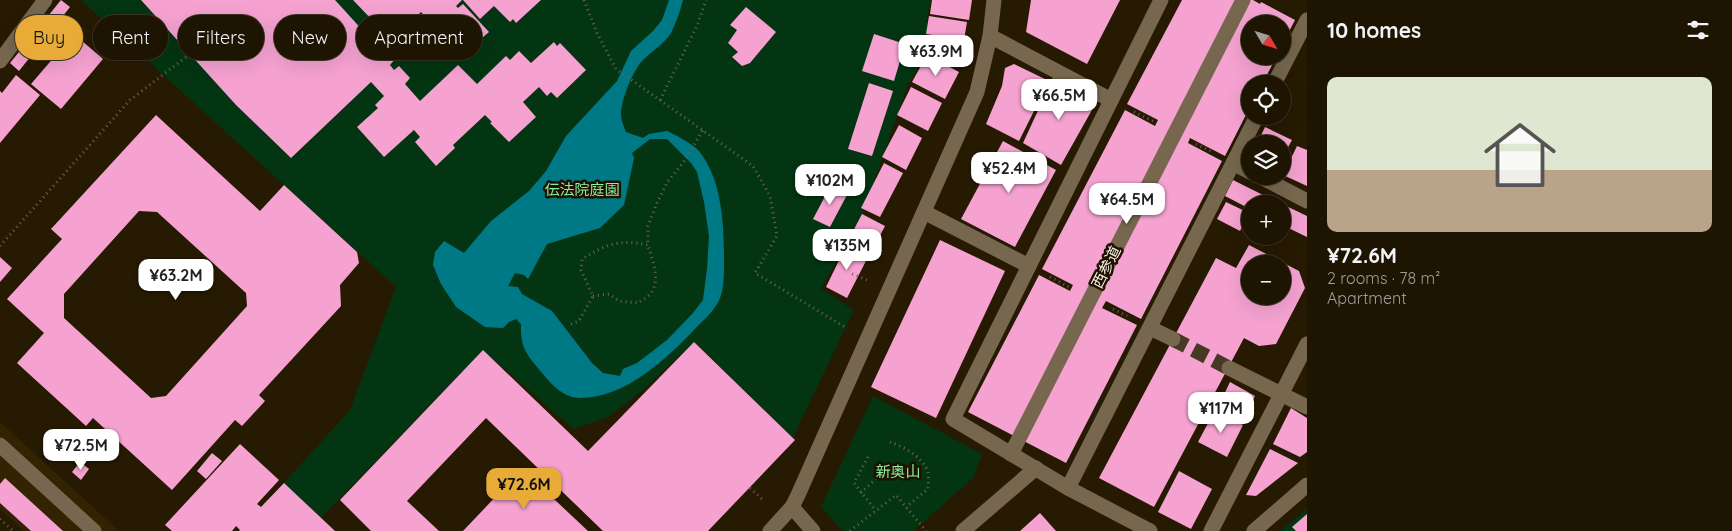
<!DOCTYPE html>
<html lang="en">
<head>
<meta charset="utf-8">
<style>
  :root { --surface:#1d1402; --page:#2a2111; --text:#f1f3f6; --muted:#a09e99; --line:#3b3324; --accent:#e8ab37 }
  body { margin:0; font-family:Quicksand,"Noto Sans JP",sans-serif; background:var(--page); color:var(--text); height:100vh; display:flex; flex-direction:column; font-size:19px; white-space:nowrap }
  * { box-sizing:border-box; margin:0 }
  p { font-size:16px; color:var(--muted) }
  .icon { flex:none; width:28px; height:28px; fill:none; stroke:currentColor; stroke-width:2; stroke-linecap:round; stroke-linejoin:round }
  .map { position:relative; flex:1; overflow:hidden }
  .side { display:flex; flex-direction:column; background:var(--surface); width:425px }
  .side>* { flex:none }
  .banner { position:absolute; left:15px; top:15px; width:475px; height:45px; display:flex; gap:10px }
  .needle { width:32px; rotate:128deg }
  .buttons { position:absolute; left:1241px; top:15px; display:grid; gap:10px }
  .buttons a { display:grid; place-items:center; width:50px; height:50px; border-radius:50%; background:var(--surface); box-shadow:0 5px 20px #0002,0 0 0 1px var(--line); font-size:25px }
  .price { position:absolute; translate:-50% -42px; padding:0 11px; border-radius:10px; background:#fff; color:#222; font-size:16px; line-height:32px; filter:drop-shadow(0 1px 2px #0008) }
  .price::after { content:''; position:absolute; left:50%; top:30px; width:15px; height:11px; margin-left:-8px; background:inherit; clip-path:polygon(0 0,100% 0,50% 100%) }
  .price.on { background:var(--accent); color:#111 }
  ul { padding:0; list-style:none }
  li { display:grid; align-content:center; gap:10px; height:265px; padding:0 20px }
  li span { display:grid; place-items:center; height:155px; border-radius:10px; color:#555 }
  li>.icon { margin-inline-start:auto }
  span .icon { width:90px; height:90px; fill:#fffc; stroke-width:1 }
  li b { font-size:21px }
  h2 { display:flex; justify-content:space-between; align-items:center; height:60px; padding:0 20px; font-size:21px }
  .pill { padding:0 18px; border-radius:22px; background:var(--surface); box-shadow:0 5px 20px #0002,0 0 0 1px var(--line); font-size:18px; line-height:45px }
  .pill.on { background:var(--accent); color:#111 }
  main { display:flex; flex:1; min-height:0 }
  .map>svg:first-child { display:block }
</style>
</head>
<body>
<main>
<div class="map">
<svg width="1307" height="531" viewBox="0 0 1307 531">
  <rect width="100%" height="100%" fill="#271a03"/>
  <!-- built -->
  <path fill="#332303" d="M0,422L119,531H24L0,509Z"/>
  <!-- green -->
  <g fill="#033512">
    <path d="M81,0H931L927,16V37L944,40L942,59L929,52L908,84L864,212L821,289L854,310L793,437L694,342L643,390L608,417L573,429L483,350L321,518L284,483L350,410L396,287Z"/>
    <path d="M873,396L982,454L973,478L913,531H843L821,507Z"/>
    <path d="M1307,509V531H1280Z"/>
  </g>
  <!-- water -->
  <path fill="#007987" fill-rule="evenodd" d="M669,0H683C680,11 676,23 671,33C664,44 652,51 643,60C633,70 621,100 621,114C621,120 624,127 626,132L643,138L649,134L667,131C677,136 692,143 699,151C723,181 724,227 724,264C724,274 724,288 720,298C715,311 703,320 694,330C665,360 625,398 580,398C564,398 552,385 543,374C528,356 520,349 521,324L516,319L509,322L503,328L485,327L456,307L441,284L433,265L435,252L444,241L464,253L491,221L529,191L546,171L566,136L617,81L631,51L653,31L662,20ZM650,139H667L691,163L697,172L704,202L709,236L707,269L703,300L693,313L667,340L637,363L623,369L620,376L603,373L592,363L552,311L522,294L518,287L508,286L515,273L524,275L528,279L547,244L600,228L624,205L634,158L632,153Z"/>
  <!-- building -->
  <g fill="#f5a2d1" fill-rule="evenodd">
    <path d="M61,0L70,7L19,71L10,63Z"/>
    <path d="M141,0H335L366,34L369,32L367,30L375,23L353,0H462L456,6L458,8L463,4L489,32L455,61L433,36L444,27L441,24L446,20L443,17L434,26L421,12L416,17L421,22L398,44L402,51L390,65L394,70L399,66L410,78L405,84L420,101L458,65L477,84L506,56L510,60L519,51L531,63L554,42L557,46L560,43L586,70L557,98L551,92L547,96L539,87L523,102L536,117L509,142L490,123L492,122L485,115L453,145L455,148L436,166L415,142L420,137L414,130L384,157L357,127L378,108L375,105L384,96L371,82L291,158L236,105Z"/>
    <path d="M463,0H541L516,23L513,19L510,22L494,6L480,19Z"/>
    <path d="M932,0H972L969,20L930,14Z"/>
    <path d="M1031,0H1120L1087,64L1026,32Z"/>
    <path d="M1182,0H1253L1260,4L1261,2L1295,20L1282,45V24H1250V56H1277L1262,84H1250V107L1225,156L1190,138L1188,143L1222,161L1141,319L1106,301L1102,308L1137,325L1066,463L968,412L1039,275L1070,291L1073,285L1042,269L1125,110L1155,126L1158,120L1127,104Z"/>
    <path d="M746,7L776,32L750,63L742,66L732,57L738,52L728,43L737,30L730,25Z"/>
    <path d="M929,16L967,22L964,40L926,34Z"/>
    <path d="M74,34L103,59L61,109L31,84Z"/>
    <path d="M874,34L905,44L894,81L862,71Z"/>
    <path d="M945,42L962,45L959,59L943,56Z"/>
    <path d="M927,55L959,72L945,99L912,82Z"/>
    <path d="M1014,64L1049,81L1019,141L986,124L1002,86L1005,68Z"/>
    <path d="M16,75L40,95L0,143V91L2,93Z"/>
    <path d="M1053,78L1097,101L1061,165L1023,143Z"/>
    <path d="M869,83L893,91L872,156L848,149Z"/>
    <path d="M911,87L942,103L928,131L897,115Z"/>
    <path d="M156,115L260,211L284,185L357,252L359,263L340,285L341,306L259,395L265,401L242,426L235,420L172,490L93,418L86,426L17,363L44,333L7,299L62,239L51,229ZM139,211L157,212L246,293L247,306L166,396L151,398L64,318V294Z"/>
    <path d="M899,125L922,138L906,170L882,157Z"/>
    <path d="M1265,127L1292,140L1282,158V144H1257Z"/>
    <path d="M1003,141L1056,170L1015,247L961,219Z"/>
    <path d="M1297,146L1307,150V186L1283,175Z"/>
    <path d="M884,163L903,173L880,217L861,208Z"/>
    <path d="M1233,180L1281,204H1250V209L1225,196Z"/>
    <path d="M831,185L848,193L830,227L813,219Z"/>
    <path d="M1226,202L1249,213L1240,231L1217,219Z"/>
    <path d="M1282,204L1307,216V237L1282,225Z"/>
    <path d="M862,214L885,226L872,251L849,239Z"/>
    <path d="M940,240L1005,271L936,418L871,387Z"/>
    <path d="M847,244L869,255L847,298L826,287Z"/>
    <path d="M1249,245L1299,271L1305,288L1276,344L1259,346L1244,338L1154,507L1099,478L1216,258L1236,268ZM1250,264H1282V296H1250Z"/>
    <path d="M0,257L12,268L0,282Z"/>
    <path d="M694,342L795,440L708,531H603L486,418L407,501L439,531H371L340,500L483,350L588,451Z"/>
    <path d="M1230,382L1255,396L1243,420L1218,407Z"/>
    <path d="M1291,408L1307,418V452L1300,457L1273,444Z"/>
    <path d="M1215,410L1243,425L1227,457L1198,442Z"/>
    <path d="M240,444L279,480L257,504L261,507L284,483L335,531H239L240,530L236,526L232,531H172L165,525Z"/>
    <path d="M47,445L55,453L52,456L44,449Z"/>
    <path d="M1270,449L1298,463L1256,496L1246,495Z"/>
    <path d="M212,453L222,461L206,479L197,471Z"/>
    <path d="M80,462L89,469L81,480L72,472Z"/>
    <path d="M522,469L588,531H463Z"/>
    <path d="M1179,471L1212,489L1191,529L1158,512Z"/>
    <path d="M5,478L63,531H31L0,503V484Z"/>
    <path d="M1040,513L1056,531H1020Z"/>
    <path d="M1307,514V531H1296L1292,527Z"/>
  </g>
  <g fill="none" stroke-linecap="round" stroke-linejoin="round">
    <!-- street-tunnel -->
    <path stroke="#463a24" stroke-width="15" stroke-dasharray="15 8" stroke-linecap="butt" d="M1173,339L1229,368"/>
    <!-- path -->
    <g stroke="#6f6450" stroke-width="3" stroke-dasharray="1 4" stroke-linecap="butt">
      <path d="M584,0L597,33L616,69L753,166L770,196L777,236L755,273L845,327"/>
      <path d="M660,100L697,26L706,0"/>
      <path d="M1134,112L1153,121"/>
      <path d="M1196,144L1213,152"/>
      <path d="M0,246L130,100L190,54"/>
      <path d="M852,274L867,280"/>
      <path d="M1050,277L1069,287"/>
      <path d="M593,296L609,294L619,301L638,303C642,300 648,297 651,293C661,278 652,260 648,245"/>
      <path d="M1113,309L1127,316"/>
      <path d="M571,324L579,321L593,296L581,270L582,259C607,244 618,239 648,245V226L657,203L668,181L683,163L703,130"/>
      <path d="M890,442C904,447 922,456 928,472C929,477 928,484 928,489L906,507"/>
      <path d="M868,457L854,483L876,511"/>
      <path d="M750,488L763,500"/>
      <path d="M861,493L885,470"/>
      <path d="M0,519L13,531"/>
      <path d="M850,531L896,495L926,531"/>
    </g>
    <!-- street -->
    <g stroke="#76674e" stroke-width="15">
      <path d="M990,36L1111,100"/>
      <path d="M0,61L45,0"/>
      <path d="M1274,84L1307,20"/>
      <path d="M1233,163L1250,172"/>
      <path d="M1259,176L1307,201"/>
      <path d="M924,212L1029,266"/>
      <path d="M1150,328L1173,339"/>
      <path d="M1229,368L1307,407"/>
      <path d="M0,445L94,531"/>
      <path d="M1011,454L1243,0"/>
      <path d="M1068,488L1257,116"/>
      <path d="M792,507L813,531"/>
      <path d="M770,531L792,507L798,495L977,92L990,36L994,0"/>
      <path d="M963,531L1036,468"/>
      <path d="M1150,531L1068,488L953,419L1161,0"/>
      <path d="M1211,531L1307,344"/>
      <path d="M1254,531L1307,485"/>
    </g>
  </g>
  <g text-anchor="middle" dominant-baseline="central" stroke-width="5" stroke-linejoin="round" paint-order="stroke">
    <!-- park labels -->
    <g font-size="15" fill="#8ced9d" stroke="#1d1100">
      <text x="582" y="189">伝法院庭園</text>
      <text x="898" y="471">新奥山</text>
    </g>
    <!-- street labels -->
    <g font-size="15" fill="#f9f0e2" stroke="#1d1100">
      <text transform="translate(1106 267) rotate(-63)">西参道</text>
    </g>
  </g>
</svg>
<div class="buttons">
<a><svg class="needle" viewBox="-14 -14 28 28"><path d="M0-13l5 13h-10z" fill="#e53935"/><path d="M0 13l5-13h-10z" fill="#a09e99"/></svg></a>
<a><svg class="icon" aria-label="locate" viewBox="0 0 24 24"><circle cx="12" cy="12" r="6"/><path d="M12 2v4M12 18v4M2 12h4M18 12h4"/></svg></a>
<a><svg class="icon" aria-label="layers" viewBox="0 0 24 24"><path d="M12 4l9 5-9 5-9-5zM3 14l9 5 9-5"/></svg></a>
<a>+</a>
<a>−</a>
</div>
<b class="price" style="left:936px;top:77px">¥63.9M</b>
<b class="price" style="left:1059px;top:121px">¥66.5M</b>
<b class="price" style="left:1009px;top:194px">¥52.4M</b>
<b class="price" style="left:830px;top:206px">¥102M</b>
<b class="price" style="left:1127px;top:225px">¥64.5M</b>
<b class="price" style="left:847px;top:271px">¥135M</b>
<b class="price" style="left:176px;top:301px">¥63.2M</b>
<b class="price" style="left:1221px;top:434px">¥117M</b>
<b class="price" style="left:81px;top:471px">¥72.5M</b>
<b class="price on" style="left:524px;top:510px">¥72.6M</b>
<div class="banner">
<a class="pill on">Buy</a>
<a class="pill">Rent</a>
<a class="pill">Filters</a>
<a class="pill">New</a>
<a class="pill">Apartment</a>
</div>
</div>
<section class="side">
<h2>10 homes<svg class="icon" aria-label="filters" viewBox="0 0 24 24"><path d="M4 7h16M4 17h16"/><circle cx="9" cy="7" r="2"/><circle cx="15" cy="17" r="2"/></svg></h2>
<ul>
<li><span style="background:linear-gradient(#dfe7d0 60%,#b9a48a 0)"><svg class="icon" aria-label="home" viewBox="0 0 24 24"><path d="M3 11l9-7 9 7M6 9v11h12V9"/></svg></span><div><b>¥72.6M</b><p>2 rooms · 78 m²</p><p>Apartment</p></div></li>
</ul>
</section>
</main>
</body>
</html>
